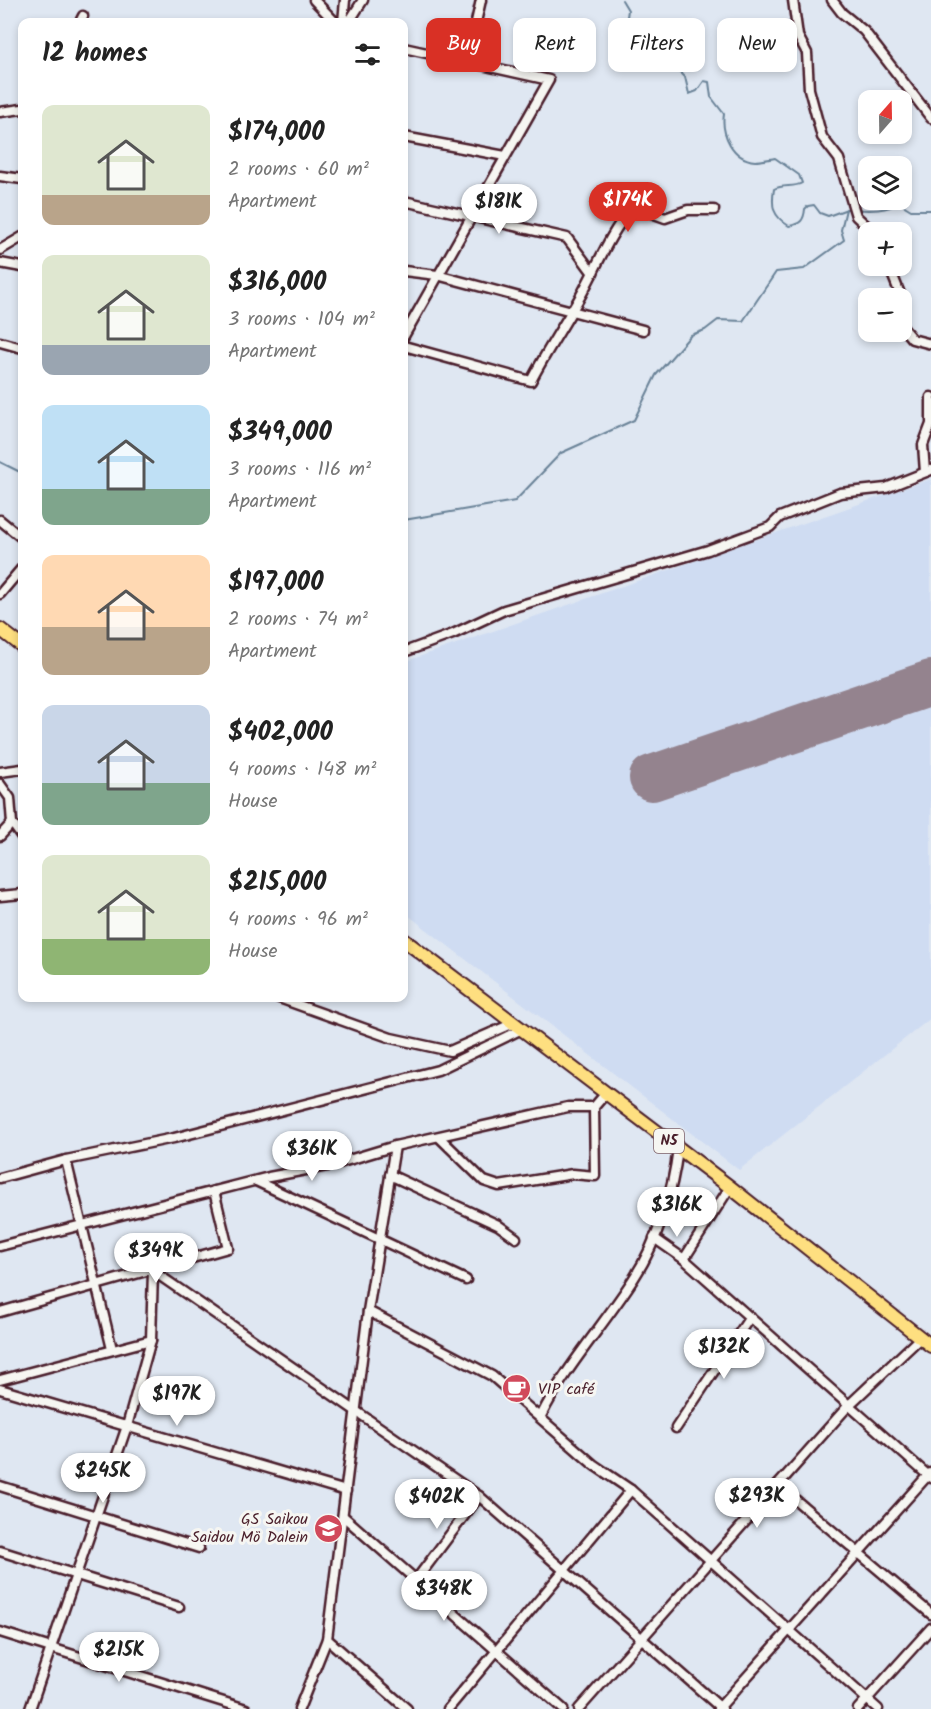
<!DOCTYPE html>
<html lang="en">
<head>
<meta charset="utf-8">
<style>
  :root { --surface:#fff; --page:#f6f6f6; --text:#222; --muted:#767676; --accent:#d93025 }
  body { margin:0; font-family:Kalam,sans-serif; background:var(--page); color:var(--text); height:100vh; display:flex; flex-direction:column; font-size:22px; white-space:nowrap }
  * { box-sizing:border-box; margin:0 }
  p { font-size:20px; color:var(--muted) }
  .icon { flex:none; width:33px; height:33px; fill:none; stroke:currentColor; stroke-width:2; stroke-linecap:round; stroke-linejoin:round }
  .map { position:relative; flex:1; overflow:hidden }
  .panel { position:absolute; left:18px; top:18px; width:390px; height:984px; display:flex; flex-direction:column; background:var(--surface); border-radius:12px; box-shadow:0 3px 9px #0003 }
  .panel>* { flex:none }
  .hud { position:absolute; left:426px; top:18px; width:414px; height:54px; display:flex; gap:12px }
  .needle { width:39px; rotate:20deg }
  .fabs { position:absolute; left:858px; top:90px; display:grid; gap:12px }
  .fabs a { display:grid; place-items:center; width:54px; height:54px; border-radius:12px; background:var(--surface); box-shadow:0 3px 9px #0003; font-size:30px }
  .price { position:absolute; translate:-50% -51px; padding:0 14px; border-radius:21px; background:#fff; color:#222; font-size:20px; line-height:39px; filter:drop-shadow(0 2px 3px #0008) }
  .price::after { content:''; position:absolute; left:50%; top:36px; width:18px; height:14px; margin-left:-9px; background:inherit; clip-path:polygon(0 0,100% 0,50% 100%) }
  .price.selected { background:var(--accent); color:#fff }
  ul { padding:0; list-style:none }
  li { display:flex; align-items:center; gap:18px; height:150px; padding:0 24px }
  li span { display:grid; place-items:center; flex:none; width:168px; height:120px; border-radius:12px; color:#555 }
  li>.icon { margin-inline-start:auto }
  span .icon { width:72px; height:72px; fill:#fffc; stroke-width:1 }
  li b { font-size:26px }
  h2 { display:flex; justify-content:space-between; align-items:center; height:72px; padding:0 24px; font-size:26px }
  .tag { padding:0 21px; border-radius:12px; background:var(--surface); box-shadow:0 3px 9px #0003; font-size:21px; line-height:54px }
  .tag.selected { background:var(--accent); color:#fff }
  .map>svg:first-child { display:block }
</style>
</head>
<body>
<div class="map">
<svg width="931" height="1709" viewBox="0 0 931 1709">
  <rect width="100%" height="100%" fill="#dfe7f2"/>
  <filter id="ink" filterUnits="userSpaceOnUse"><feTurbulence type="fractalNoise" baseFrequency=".0167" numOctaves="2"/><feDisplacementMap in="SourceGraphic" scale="12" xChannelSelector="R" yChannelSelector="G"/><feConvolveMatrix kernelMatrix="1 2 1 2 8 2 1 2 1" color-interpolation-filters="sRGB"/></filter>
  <g filter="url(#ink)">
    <!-- built -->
    <path fill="#cfdcf2" d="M931,479V1018L739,1170L404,912V662Z"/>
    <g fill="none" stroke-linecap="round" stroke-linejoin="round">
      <!-- stream -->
      <g stroke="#698297" stroke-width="2">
        <path d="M622,0L628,10L626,24L629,30L642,33L662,50L663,66L667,71L678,70L685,77L689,94L697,91L704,81L709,82L711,97L724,114C721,134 732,159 755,161C761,161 769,159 775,158L799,175L802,183C794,188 783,184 774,189C771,207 773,216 789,226C800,224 804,221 805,209L808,206L814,205L820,213L828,216L847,209"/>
        <path d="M855,209C868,211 889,211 898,202L911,210H931"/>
        <path d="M0,462L22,473"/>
        <path d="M404,520L515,501L561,453L634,420L656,375L691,335L705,330L718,320L743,321L776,272L804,269L844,240L841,230L846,209"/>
      </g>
      <!-- runway -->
      <path stroke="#94838e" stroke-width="46" d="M652,778L931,683"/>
      <defs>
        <g id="minor">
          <path d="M314,0L335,22"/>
          <path d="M793,0L798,36L807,53L809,89L822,137L839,159L856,216L873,232"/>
          <path d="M832,0L842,13L864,31L931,118"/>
          <path d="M80,22L83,16"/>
          <path d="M343,22L345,0"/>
          <path d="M349,22L363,0"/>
          <path d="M404,48L549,80L404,336"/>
          <path d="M467,62L481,0"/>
          <path d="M0,112L22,109"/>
          <path d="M404,137L505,156"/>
          <path d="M0,176L22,179"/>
          <path d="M404,201L567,238L593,273"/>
          <path d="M0,250L22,237"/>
          <path d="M0,263L22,267"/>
          <path d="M889,266L902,299V311"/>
          <path d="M404,271L437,275L643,330"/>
          <path d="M902,327L912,339L931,344"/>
          <path d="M0,342L22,348"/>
          <path d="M404,346L531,381C546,352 564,325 580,297C597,267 609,234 631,209L643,210L665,218L688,210H714"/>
          <path d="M925,472L923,445L931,424V397"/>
          <path d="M0,520L22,538"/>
          <path d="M0,594L22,568"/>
          <path d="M404,652L453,634L504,610L708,550L770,527L780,517L840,493L886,488L931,470"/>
          <path d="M0,772L22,769"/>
          <path d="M0,784L10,798L12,823L22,837"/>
          <path d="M0,836L12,823"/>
          <path d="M0,896L22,894"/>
          <path d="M279,998L391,1038L450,1051L514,1023"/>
          <path d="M439,1137L484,1181L499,1186L573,1174L595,1176L594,1107"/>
          <path d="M66,1160L112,1349"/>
          <path d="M390,1175L498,1225L516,1238"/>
          <path d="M0,1178L66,1160L174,1138L438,1070L522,1029"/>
          <path d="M256,1181L466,1280"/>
          <path d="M730,1187L684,1259L931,1478"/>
          <path d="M654,1238L684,1259"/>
          <path d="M0,1246L269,1177L332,1165L395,1146L568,1107H594L606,1093"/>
          <path d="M153,1271L479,1496L722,1709"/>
          <path d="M368,1311L492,1376L594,1465L631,1490L878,1709"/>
          <path d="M0,1312L228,1248L214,1191"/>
          <path d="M0,1380L151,1340"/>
          <path d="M0,1389L346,1491"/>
          <path d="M541,1416C566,1366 604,1325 634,1278C658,1241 673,1191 678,1148"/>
          <path d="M676,1428L750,1317"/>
          <path d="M778,1485L931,1614"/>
          <path d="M0,1486L199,1548"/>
          <path d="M343,1516L563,1709"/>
          <path d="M0,1551L179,1607"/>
          <path d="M416,1580L479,1496"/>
          <path d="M0,1632L246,1709"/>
          <path d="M327,1639L407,1709"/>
          <path d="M30,1709L127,1426L151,1340L153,1271"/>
          <path d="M299,1709L327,1639L368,1311L395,1146"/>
          <path d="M448,1709L631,1490"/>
          <path d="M579,1709L849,1405L921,1337"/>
          <path d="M718,1709L930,1473"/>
          <path d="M858,1709L931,1628"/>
        </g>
        <g id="highway">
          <path d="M0,629L22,646"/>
          <path d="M404,940L730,1187L931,1346"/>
        </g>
      </defs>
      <!-- minor casing -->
      <use href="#minor" stroke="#4a1f2b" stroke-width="13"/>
      <!-- highway casing -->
      <use href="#highway" stroke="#4a1f2b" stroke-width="16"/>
      <!-- minor -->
      <use href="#minor" stroke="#f6f6f2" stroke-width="8"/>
      <!-- highway -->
      <use href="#highway" stroke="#fedf80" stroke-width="12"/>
    </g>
  </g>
  <!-- icons -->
  <defs>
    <symbol id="cafe-disc" viewBox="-11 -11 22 22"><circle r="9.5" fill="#d1495b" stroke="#f6f6f2"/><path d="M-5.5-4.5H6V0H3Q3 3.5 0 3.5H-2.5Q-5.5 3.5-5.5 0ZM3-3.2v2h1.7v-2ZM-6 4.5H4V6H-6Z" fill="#fff"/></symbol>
    <symbol id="school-disc" viewBox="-11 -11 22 22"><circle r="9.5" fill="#d1495b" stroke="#f6f6f2"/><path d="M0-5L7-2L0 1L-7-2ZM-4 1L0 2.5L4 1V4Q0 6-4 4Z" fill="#fff"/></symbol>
  </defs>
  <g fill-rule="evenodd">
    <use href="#cafe-disc" x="500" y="1372" width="33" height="33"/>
    <use href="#school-disc" x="312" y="1512" width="33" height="33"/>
  </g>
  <g text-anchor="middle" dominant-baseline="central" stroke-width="6" stroke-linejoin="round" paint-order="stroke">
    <!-- shield labels -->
    <rect fill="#f6f6f2" stroke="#7e6067" stroke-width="1.5" x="654" y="1129" width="30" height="24" rx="4.5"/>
    <g font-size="15" font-weight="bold" fill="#4a1f2b">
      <text x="669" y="1141">N5</text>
    </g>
    <!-- poi labels -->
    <g font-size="16" fill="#4a1f2b" stroke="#f6f6f2" text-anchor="start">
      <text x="538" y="1389">VIP café</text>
      <text x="308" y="1519" text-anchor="end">GS Saikou<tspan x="308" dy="18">Saidou Mö Dalein</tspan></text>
    </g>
  </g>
</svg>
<div class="fabs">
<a><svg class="needle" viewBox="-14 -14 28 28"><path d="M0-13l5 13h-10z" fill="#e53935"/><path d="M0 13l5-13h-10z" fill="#767676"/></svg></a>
<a><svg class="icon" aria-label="layers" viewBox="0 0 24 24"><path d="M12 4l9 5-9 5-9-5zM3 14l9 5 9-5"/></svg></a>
<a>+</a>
<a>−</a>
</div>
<b class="price selected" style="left:628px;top:233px">$174K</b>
<b class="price" style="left:499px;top:235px">$181K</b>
<b class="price" style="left:312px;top:1182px">$361K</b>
<b class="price" style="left:677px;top:1238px">$316K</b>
<b class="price" style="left:156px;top:1284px">$349K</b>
<b class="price" style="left:724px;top:1380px">$132K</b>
<b class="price" style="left:177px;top:1427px">$197K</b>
<b class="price" style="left:103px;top:1504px">$245K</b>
<b class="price" style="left:757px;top:1529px">$293K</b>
<b class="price" style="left:437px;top:1530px">$402K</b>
<b class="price" style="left:444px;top:1622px">$348K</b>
<b class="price" style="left:119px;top:1683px">$215K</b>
<div class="hud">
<a class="tag selected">Buy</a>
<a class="tag">Rent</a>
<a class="tag">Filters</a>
<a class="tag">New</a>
</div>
<section class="panel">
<h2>12 homes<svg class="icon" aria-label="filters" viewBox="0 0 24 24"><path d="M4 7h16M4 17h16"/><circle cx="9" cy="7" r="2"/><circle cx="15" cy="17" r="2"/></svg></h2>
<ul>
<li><span style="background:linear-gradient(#dfe7d0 75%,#b9a48a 0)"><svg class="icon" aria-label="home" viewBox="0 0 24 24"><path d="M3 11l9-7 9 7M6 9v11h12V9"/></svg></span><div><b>$174,000</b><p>2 rooms · 60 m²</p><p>Apartment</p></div></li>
<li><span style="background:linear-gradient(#dfe7d0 75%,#9aa5b1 0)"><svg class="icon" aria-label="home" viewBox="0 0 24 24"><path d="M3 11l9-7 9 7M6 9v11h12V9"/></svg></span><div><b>$316,000</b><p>3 rooms · 104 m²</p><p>Apartment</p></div></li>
<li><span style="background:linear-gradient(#bfe0f5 70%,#7fa58c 0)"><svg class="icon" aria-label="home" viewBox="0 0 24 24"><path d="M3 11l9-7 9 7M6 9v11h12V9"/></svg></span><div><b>$349,000</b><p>3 rooms · 116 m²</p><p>Apartment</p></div></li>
<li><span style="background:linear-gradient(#ffd9b3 60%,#b9a48a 0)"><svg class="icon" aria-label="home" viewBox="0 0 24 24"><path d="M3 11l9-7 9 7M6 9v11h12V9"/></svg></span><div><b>$197,000</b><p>2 rooms · 74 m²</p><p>Apartment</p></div></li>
<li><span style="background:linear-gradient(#c9d6e8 65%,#7fa58c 0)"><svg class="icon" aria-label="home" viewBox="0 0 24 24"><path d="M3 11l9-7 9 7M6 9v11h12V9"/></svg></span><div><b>$402,000</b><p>4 rooms · 148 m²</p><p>House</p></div></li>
<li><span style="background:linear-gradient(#dfe7d0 70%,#8fb573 0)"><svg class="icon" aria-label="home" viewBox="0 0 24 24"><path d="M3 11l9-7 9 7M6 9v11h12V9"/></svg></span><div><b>$215,000</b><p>4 rooms · 96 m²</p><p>House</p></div></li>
</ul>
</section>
</div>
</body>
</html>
